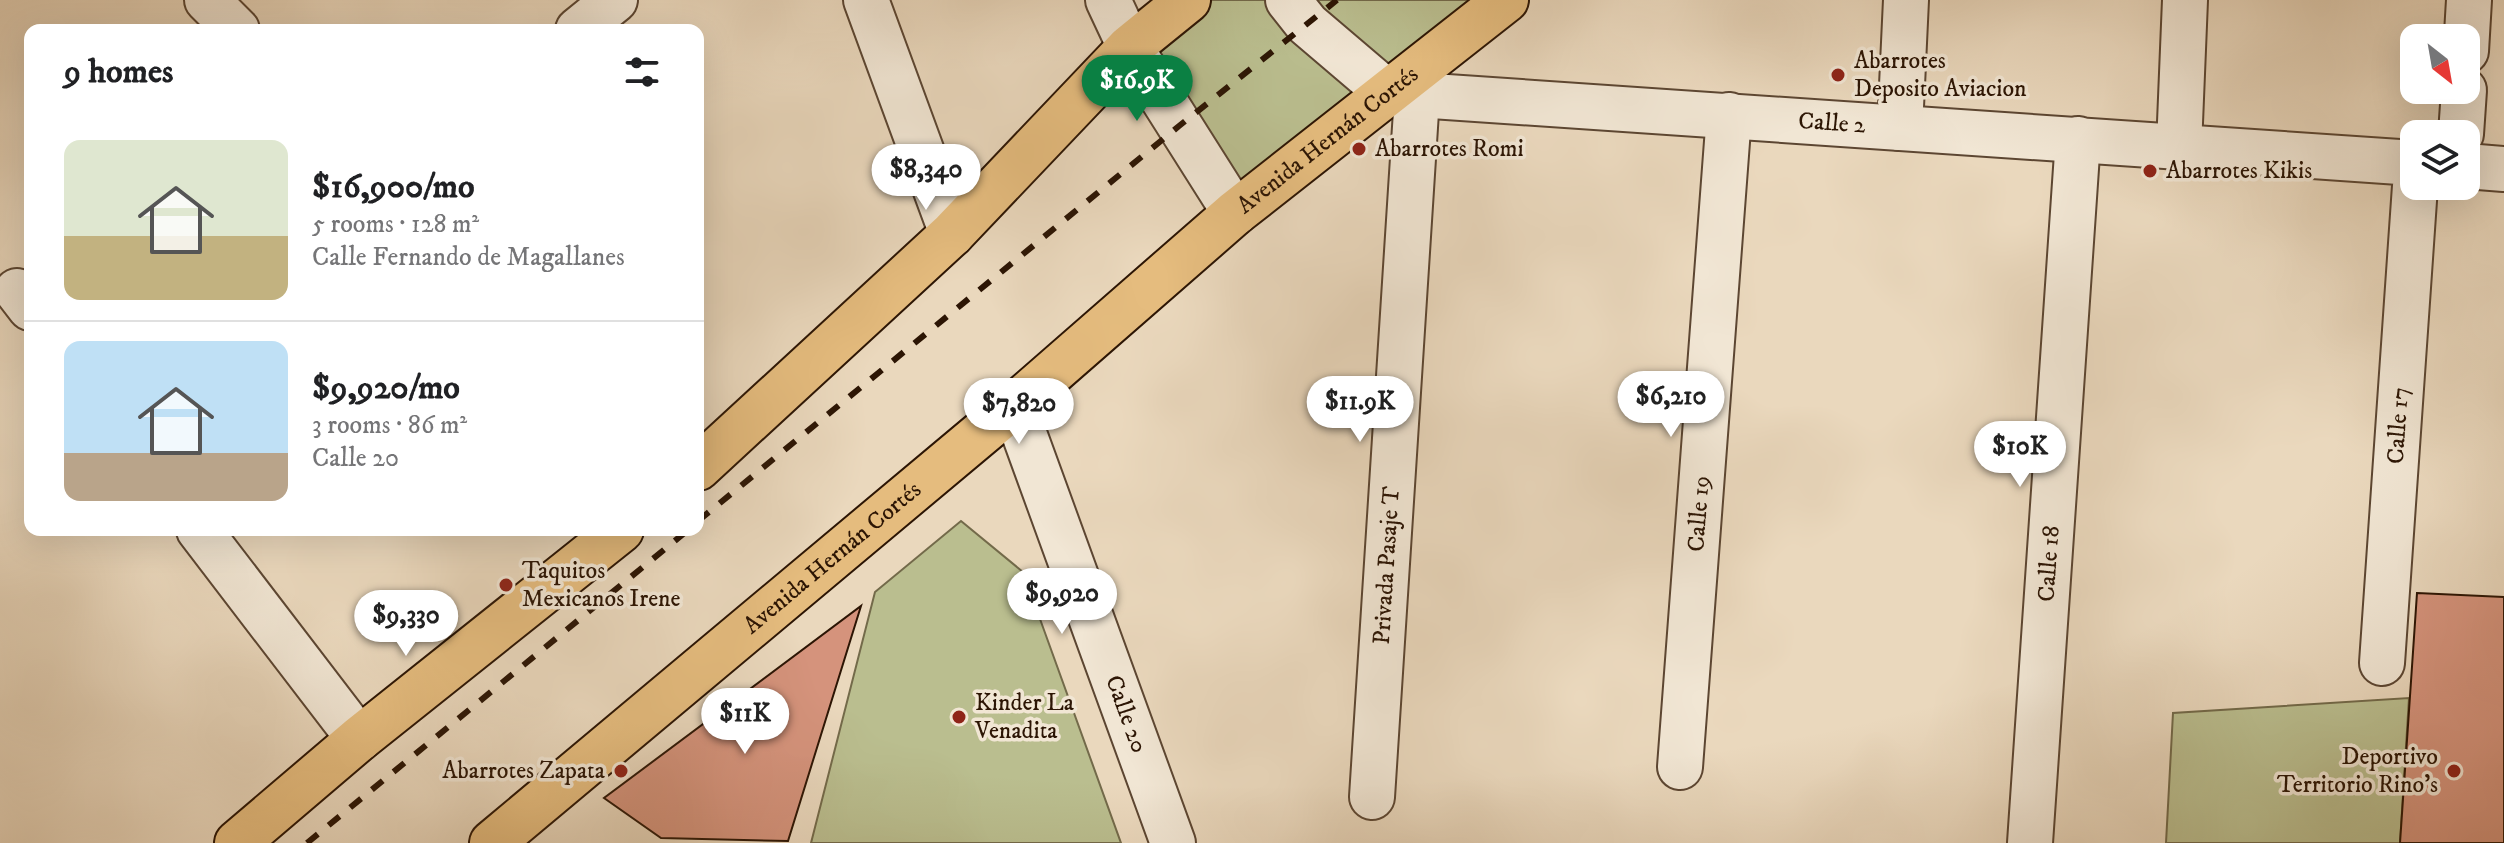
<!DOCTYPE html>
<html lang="en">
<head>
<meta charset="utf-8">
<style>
  :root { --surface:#fff; --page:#f2f2f2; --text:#202124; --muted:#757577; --line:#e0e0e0; --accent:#0b8043 }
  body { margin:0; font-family:"IM FELL DW Pica",serif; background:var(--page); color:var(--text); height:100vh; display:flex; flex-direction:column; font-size:30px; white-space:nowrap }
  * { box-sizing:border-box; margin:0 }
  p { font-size:26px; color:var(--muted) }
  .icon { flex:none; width:44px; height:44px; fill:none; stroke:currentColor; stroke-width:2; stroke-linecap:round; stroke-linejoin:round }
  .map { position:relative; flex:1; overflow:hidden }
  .drawer { position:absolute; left:24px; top:24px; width:680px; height:512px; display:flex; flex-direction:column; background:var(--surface); border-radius:16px; box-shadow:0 8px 32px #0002 }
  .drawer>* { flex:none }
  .needle { width:52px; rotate:149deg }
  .controls { position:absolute; left:2400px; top:24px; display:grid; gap:16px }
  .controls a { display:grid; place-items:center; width:80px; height:80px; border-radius:16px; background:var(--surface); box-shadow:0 8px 32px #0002; font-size:40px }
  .price { position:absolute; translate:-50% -68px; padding:0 18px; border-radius:28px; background:#fff; color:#222; font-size:26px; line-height:52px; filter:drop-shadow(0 2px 4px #0008) }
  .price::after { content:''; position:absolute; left:50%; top:48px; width:24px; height:18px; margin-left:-12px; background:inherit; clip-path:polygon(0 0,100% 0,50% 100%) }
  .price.on { background:var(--accent); color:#fff }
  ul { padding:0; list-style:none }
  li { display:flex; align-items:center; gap:24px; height:200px; padding:0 40px }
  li+li { border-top:2px solid var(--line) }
  li span { display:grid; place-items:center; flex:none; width:224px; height:160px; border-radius:16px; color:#555 }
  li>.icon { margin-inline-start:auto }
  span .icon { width:96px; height:96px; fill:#fffc; stroke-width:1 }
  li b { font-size:34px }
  h2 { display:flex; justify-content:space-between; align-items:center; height:96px; padding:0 40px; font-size:34px }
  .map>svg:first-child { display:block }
</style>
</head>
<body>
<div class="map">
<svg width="2504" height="843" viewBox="0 0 2504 843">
  <rect width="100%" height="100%" fill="#ead8bd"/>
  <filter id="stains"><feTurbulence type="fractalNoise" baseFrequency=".0025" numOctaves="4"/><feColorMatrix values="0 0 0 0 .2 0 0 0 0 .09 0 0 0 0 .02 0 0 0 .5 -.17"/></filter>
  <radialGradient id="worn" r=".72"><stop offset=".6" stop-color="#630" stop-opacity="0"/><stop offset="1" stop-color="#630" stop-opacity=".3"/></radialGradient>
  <!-- green -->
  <g fill="#babe8f" stroke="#736a4a" stroke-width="2">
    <path d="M1212,0H1271L1365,94L1237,194L1149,52Z"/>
    <path d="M1305,0H1482L1388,74Z"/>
    <path d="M961,521L1023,572L1121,843H811L875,592Z"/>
    <path d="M2409,698L2400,843H2166L2173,713Z"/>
  </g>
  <!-- building -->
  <g fill="#d5937c" stroke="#2c1504" stroke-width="2">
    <path d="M2417,593L2504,597V843H2400Z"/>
    <path d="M861,606L788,841L661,838L604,798Z"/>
  </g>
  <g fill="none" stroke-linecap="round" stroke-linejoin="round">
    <defs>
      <g id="minor">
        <path d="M207,0L237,30"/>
        <path d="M866,0L952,234"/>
        <path d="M1108,0L1130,47L1235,213"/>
        <path id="s1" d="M1288,0L1307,24L1388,93L2414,163"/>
        <path d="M578,30L615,0"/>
        <path d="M2466,51L2469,0"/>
        <path d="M1900,128L1906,0"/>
        <path d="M2461,134L2464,90"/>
        <path d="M2179,147L2185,0"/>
        <path d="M2466,166L2504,169"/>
        <path d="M17,291L30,308"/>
        <path id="s2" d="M1014,406L1173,843"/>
        <path d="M199,530L359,739"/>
        <path id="s3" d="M2382,663L2415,186"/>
        <path id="s4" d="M1680,767L1729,115"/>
        <path id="s5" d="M1372,797L1417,96"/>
        <path id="s6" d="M2030,843L2078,139"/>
      </g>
      <g id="major">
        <path d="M698,468L952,234L1130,47L1188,0"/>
        <path d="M237,843L359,739L621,530"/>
        <path id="s7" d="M492,843L1014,406L1235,213L1506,0"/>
      </g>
    </defs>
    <!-- minor casing -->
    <use href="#minor" stroke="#5c4632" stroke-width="48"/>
    <!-- major casing -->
    <use href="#major" stroke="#2c1504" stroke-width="48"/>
    <!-- minor -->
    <use href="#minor" stroke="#f1e6d4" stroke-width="44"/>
    <!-- major -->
    <use href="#major" stroke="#e5bc7e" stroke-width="44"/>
    <!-- rail -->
    <g stroke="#2c1504" stroke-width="6" stroke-dasharray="14 14" stroke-linecap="butt">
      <path d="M698,521L1179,126L1337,0"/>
      <path d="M307,843L688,530"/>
    </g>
  </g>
  <!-- markers -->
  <g fill="#8f2418" stroke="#f1e6d4" stroke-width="3">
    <circle cx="1838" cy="75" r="8"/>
    <circle cx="1359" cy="149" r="8"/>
    <circle cx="2150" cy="171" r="8"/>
    <circle cx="506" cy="585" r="8"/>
    <circle cx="959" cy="717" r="8"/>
    <circle cx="621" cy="771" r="8"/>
    <circle cx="2454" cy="771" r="8"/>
  </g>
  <g text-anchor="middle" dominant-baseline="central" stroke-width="7" stroke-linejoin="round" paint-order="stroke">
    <!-- poi labels -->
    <g font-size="24" fill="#2c1504" stroke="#f1e6d4" text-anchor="start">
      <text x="1854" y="61">Abarrotes<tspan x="1854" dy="28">Deposito Aviacion</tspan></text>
      <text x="1375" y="149">Abarrotes Romi</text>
      <text x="2166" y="171">Abarrotes Kikis</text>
      <text x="522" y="571">Taquitos<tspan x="522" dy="28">Mexicanos Irene</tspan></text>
      <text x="975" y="703">Kinder La<tspan x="975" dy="28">Venadita</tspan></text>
      <text x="2438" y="757" text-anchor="end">Deportivo<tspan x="2438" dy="28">Territorio Rino's</tspan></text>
      <text x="605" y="771" text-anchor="end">Abarrotes Zapata</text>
    </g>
    <!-- street labels -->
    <g font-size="24" fill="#2c1504" stroke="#f1e6d4">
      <text stroke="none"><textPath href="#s1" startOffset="582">Calle 2</textPath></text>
      <text stroke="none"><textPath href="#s7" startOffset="1092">Avenida Hernán Cortés</textPath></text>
      <text stroke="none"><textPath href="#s3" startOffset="238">Calle 17</textPath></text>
      <text stroke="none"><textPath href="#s4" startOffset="254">Calle 19</textPath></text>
      <text stroke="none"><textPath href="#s7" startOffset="444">Avenida Hernán Cortés</textPath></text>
      <text stroke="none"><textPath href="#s6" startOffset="280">Calle 18</textPath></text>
      <text stroke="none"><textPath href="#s5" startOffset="232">Privada Pasaje T</textPath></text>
      <text stroke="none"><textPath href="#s2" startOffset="328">Calle 20</textPath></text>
    </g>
  </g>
  <rect width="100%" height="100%" filter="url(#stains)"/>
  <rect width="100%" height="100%" fill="url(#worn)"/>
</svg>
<div class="controls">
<a><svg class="needle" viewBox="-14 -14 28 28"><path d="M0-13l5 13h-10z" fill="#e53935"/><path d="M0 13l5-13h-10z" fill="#757577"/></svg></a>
<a><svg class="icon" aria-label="layers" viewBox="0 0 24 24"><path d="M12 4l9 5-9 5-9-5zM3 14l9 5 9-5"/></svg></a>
</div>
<b class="price on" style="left:1137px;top:123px">$16.9K</b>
<b class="price" style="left:926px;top:212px">$8,340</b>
<b class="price" style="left:1671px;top:439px">$6,210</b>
<b class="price" style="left:1360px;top:444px">$11.9K</b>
<b class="price" style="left:1019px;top:446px">$7,820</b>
<b class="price" style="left:2020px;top:489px">$10K</b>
<b class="price" style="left:1062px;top:636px">$9,920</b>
<b class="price" style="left:406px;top:658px">$9,330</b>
<b class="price" style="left:745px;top:756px">$11K</b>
<section class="drawer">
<h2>9 homes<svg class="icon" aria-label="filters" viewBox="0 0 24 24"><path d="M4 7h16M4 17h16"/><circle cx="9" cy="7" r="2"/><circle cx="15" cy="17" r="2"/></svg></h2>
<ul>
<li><span style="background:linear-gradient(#dfe7d0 60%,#c2b280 0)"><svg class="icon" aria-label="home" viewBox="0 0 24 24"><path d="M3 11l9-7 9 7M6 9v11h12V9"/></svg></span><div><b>$16,900/mo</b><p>5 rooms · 128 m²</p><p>Calle Fernando de Magallanes</p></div></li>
<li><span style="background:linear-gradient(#bfe0f5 70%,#b9a48a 0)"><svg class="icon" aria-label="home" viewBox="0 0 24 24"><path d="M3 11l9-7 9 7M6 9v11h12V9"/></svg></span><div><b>$9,920/mo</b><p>3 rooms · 86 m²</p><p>Calle 20</p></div></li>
</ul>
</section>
</div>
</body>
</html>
